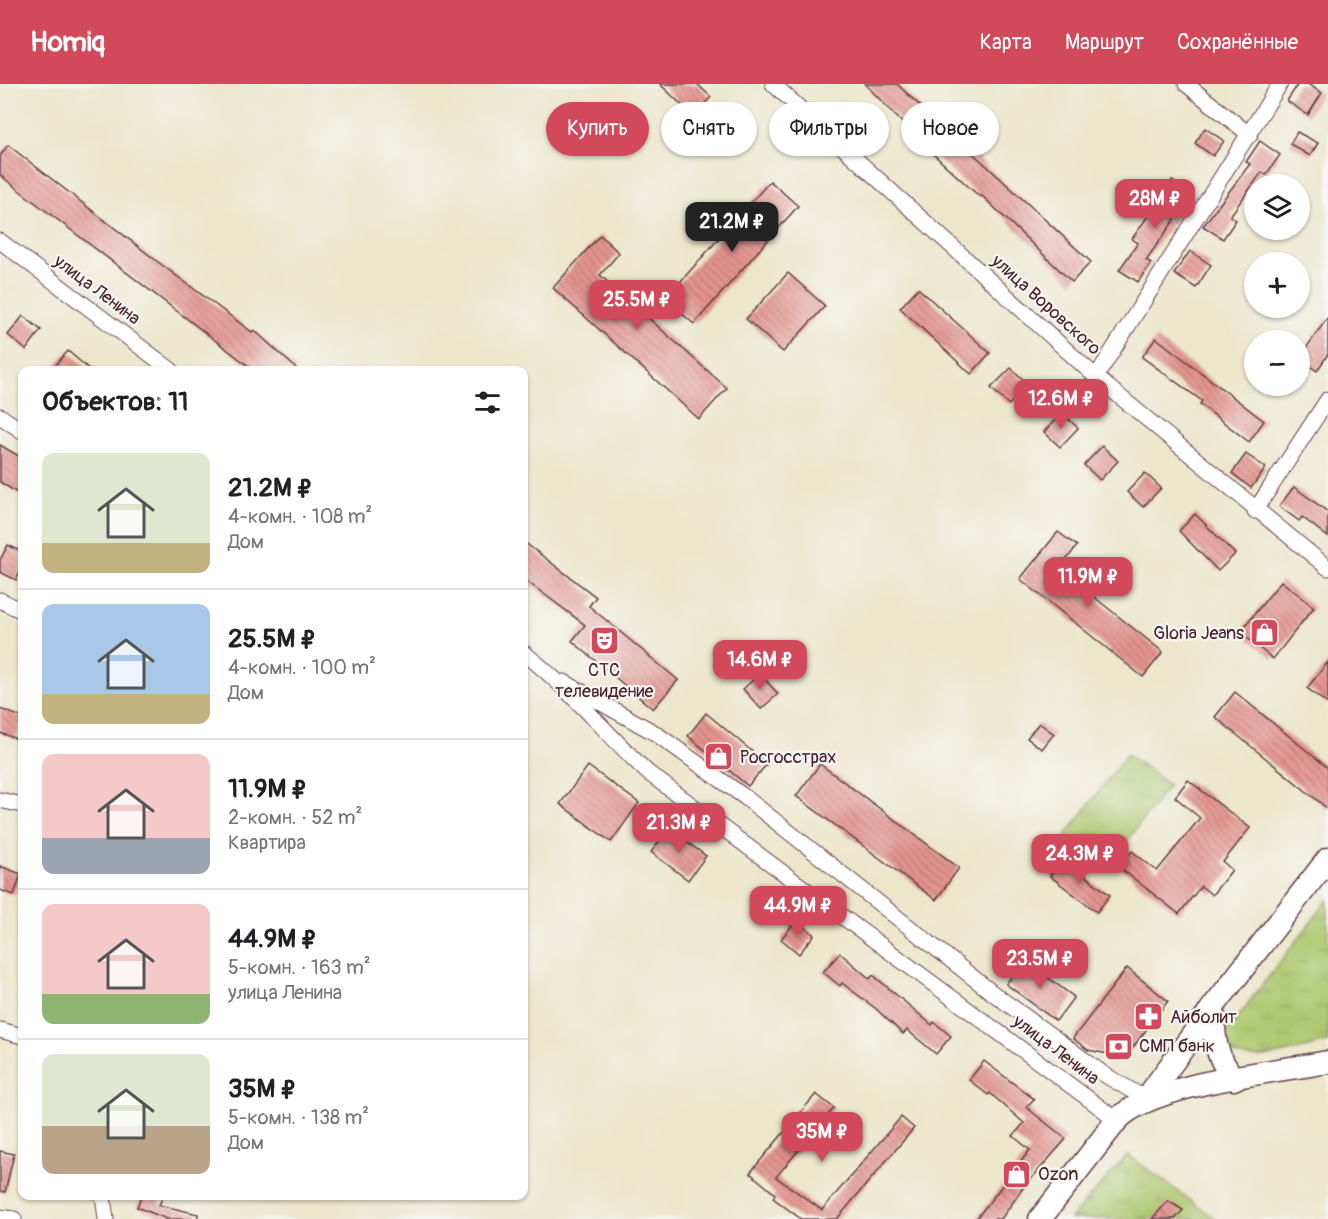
<!DOCTYPE html>
<html lang="ru">
<head>
<meta charset="utf-8">
<style>
  :root { --surface:#fff; --page:#f6f6f6; --text:#202124; --muted:#757577; --line:#e0e0e0; --accent:#d1495b }
  body { margin:0; font-family:Pangolin,sans-serif; background:var(--page); color:var(--text); height:100vh; display:flex; flex-direction:column; font-size:22px; white-space:nowrap }
  * { box-sizing:border-box; margin:0 }
  p { font-size:20px; color:var(--muted) }
  .icon { flex:none; width:33px; height:33px; fill:none; stroke:currentColor; stroke-width:2; stroke-linecap:round; stroke-linejoin:round }
  .map { position:relative; flex:1; overflow:hidden }
  .details { position:absolute; left:18px; top:282px; width:510px; height:834px; display:flex; flex-direction:column; background:var(--surface); border-radius:12px; box-shadow:0 2px 4px #0004 }
  .details>* { flex:none }
  .guide { position:absolute; left:546px; top:18px; width:570px; height:54px; display:flex; gap:12px }
  .buttons { position:absolute; left:1244px; top:90px; display:grid; gap:12px }
  .buttons a { display:grid; place-items:center; width:66px; height:66px; border-radius:50%; background:var(--surface); box-shadow:0 2px 4px #0004; font-size:30px }
  .price { position:absolute; translate:-50% -51px; padding:0 14px; border-radius:12px; background:var(--accent); color:#fff; font-size:20px; line-height:39px; filter:drop-shadow(0 2px 3px #0008) }
  .price::after { content:''; position:absolute; left:50%; top:36px; width:18px; height:14px; margin-left:-9px; background:inherit; clip-path:polygon(0 0,100% 0,50% 100%) }
  .price.selected { background:#222; color:#fff }
  ul { padding:0; list-style:none }
  li { display:flex; align-items:center; gap:18px; height:150px; padding:0 24px }
  li+li { border-top:2px solid var(--line) }
  li span { display:grid; place-items:center; flex:none; width:168px; height:120px; border-radius:12px; color:#555 }
  li>.icon { margin-inline-start:auto }
  span .icon { width:72px; height:72px; fill:#fffc; stroke-width:1 }
  li b { font-size:26px }
  h2 { display:flex; justify-content:space-between; align-items:center; height:72px; padding:0 24px; font-size:26px }
  .pill { padding:0 21px; border-radius:27px; background:var(--surface); box-shadow:0 2px 4px #0004; font-size:21px; line-height:54px }
  .pill.selected { background:var(--accent); color:#fff }
  header { display:flex; align-items:center; gap:36px; box-sizing:border-box; height:84px; padding:0 30px; background:var(--accent); color:#fff }
  header strong { font-size:28px }
  nav { display:flex; gap:33px; margin-inline-start:auto; font-size:21px }
  .map>svg:first-child { display:block }
</style>
</head>
<body>
<header>
<strong>Homiq</strong>
<nav><a>Карта</a><a>Маршрут</a><a>Сохранённые</a></nav>
</header>
<div class="map">
<svg width="1328" height="1135" viewBox="0 0 1328 1135">
  <defs>
    <pattern id="grass-tufts" width="24" height="20" patternUnits="userSpaceOnUse" patternTransform="scale(1.5)"><rect width="24" height="20" fill="#adc86f"/><path d="M3 7l-1-3M5 7V3M7 7l1-3M15 17l-1-3M17 17v-4M19 17l1-3" fill="none" stroke="#96ab60"/></pattern>
    <pattern id="building-back-hatch" width="6" height="6" patternUnits="userSpaceOnUse" patternTransform="scale(1.5)"><rect width="6" height="6" fill="#e4948f"/><path d="M-1 5l2 2M0 0l6 6M5-1l2 2" fill="none" stroke="#bb7875"/></pattern>
  </defs>
  <rect width="100%" height="100%" fill="#f6f6f2"/>
  <filter id="ink" filterUnits="userSpaceOnUse"><feTurbulence type="fractalNoise" baseFrequency=".0167" numOctaves="2"/><feDisplacementMap in="SourceGraphic" scale="12" xChannelSelector="R" yChannelSelector="G"/><feConvolveMatrix kernelMatrix="1 2 1 2 8 2 1 2 1" color-interpolation-filters="sRGB"/></filter>
  <filter id="wash" filterUnits="userSpaceOnUse"><feTurbulence type="fractalNoise" baseFrequency=".008" numOctaves="4" result="noise"/><feDisplacementMap in="SourceGraphic" scale="24" xChannelSelector="R" yChannelSelector="G"/><feGaussianBlur stdDeviation="1.35" result="paint"/><feColorMatrix in="noise" values="0 0 0 0 0 0 0 0 0 0 0 0 0 0 0 0 0 1.4 0 .05"/><feComposite in="paint" operator="in"/></filter>
  <g filter="url(#wash)">
    <rect width="100%" height="100%" fill="#ece6cb"/>
    <!-- grass -->
    <g fill="url(#grass-tufts)" stroke="#7c744d" stroke-width="1.5">
      <path d="M1127,670L1169,701L1108,782L1066,751Z"/>
      <path d="M1328,816V958C1303,963 1248,985 1228,966L1226,948Z"/>
      <path d="M1128,1071L1216,1135H1070Z"/>
    </g>
    <g id="blocks">
      <!-- building -->
      <g fill="url(#building-back-hatch)">
        <path d="M660,0H697L711,13L693,32Z"/>
        <path d="M865,0H897L934,35L916,53Z"/>
        <path d="M1298,0H1308L1322,9L1308,31L1287,17Z"/>
        <path d="M1205,44L1224,57L1213,72L1195,59Z"/>
        <path d="M1297,48L1318,59L1310,72L1290,60Z"/>
        <path d="M953,51L1091,178L1072,198L981,111L980,113L934,71Z"/>
        <path d="M1260,57L1280,71L1266,91L1262,88L1230,132L1236,136L1223,155L1203,142L1250,80L1246,78Z"/>
        <path d="M8,61L162,181L252,248L254,246L298,286H254L24,110L0,91V72Z"/>
        <path d="M770,97L798,122L694,240L665,215Z"/>
        <path d="M1172,97L1193,110L1146,176L1151,179L1138,198L1119,186L1138,159L1132,155Z"/>
        <path d="M600,151L619,169L600,191L727,304L699,335L553,204Z"/>
        <path d="M1190,167L1211,181L1196,204L1174,190Z"/>
        <path d="M788,189L825,222L783,268L746,235Z"/>
        <path d="M918,204L990,269L971,290L900,224Z"/>
        <path d="M23,232L41,246L26,266L8,251Z"/>
        <path d="M1328,233V270L1317,287L1299,274Z"/>
        <path d="M1156,254L1264,337L1249,358L1200,320L1202,317L1142,273Z"/>
        <path d="M68,267L90,286H51Z"/>
        <path d="M1011,284L1028,300L1009,321L991,304Z"/>
        <path d="M1062,329L1078,344L1060,363L1044,348Z"/>
        <path d="M0,361L22,374V412L0,398Z"/>
        <path d="M1102,362L1118,377L1100,396L1084,381Z"/>
        <path d="M1246,370L1266,384L1251,404L1232,389Z"/>
        <path d="M1145,389L1161,404L1143,423L1127,408Z"/>
        <path d="M1294,403L1328,428V453L1302,433L1299,437L1279,422Z"/>
        <path d="M1195,430L1235,470L1218,487L1179,447Z"/>
        <path d="M1058,448L1077,462L1059,485L1163,568L1143,593L1020,495Z"/>
        <path d="M524,458L596,513L589,522L678,596L653,625L572,557L585,541L524,495Z"/>
        <path d="M8,461L22,468V484L16,496L0,488V476Z"/>
        <path d="M1281,497L1314,523L1273,575L1240,548Z"/>
        <path d="M1328,578V620L1307,604Z"/>
        <path d="M760,590L778,610L761,625L743,605Z"/>
        <path d="M1235,608L1328,684V725L1215,633Z"/>
        <path d="M0,625L22,633L17,655L0,649Z"/>
        <path d="M706,629L767,680L748,702L688,652Z"/>
        <path d="M1039,639L1054,650L1042,665L1027,654Z"/>
        <path d="M820,680L959,784L936,816L796,712Z"/>
        <path d="M588,682L639,719L611,758L560,720Z"/>
        <path d="M1188,696L1250,744L1223,778L1232,786L1212,811L1201,802L1179,830L1119,783L1132,767L1157,787L1200,734L1175,713Z"/>
        <path d="M669,745L706,772L688,796L651,768Z"/>
        <path d="M1063,775L1110,811L1097,828L1050,792Z"/>
        <path d="M0,782L21,790L14,811L0,806Z"/>
        <path d="M797,836L814,851L799,870L781,855Z"/>
        <path d="M840,869L870,895L873,891L932,941L934,938L951,952L936,970L907,946L903,950L875,924L842,899L840,902L823,888Z"/>
        <path d="M1024,876L1074,913L1056,937L1006,900Z"/>
        <path d="M1127,884L1168,917L1131,966L1108,970L1088,966L1073,954Z"/>
        <path d="M984,977L1034,1015L1026,1023L1066,1055L1023,1104L1001,1135H976L1030,1066L1013,1052L1024,1039L990,1009L988,1011L969,996Z"/>
        <path d="M816,1010L834,1024L776,1093L822,1126L901,1033L914,1044L837,1135H801L773,1114L775,1110L750,1089Z"/>
        <path d="M0,1067L14,1070L5,1108L0,1107Z"/>
        <path d="M141,1112H163L159,1121L198,1130V1135H167L137,1123Z"/>
        <path d="M1168,1117L1183,1126L1175,1135H1152Z"/>
      </g>
    </g>
  </g>
  <g filter="url(#ink)">
    <use href="#blocks" fill-opacity="0" stroke="#623d43" stroke-width="1.5"/>
    <g fill="none" stroke-linecap="round" stroke-linejoin="round">
      <defs>
        <g id="minor">
          <path d="M773,0L1096,293L1328,484"/>
          <path d="M1186,0L1250,51"/>
          <path d="M0,157L171,286"/>
          <path d="M1096,293L1280,0"/>
          <path d="M0,332L22,347"/>
          <path d="M1255,427L1328,315"/>
          <path d="M0,516L22,527"/>
          <path d="M524,569C569,604 606,649 647,688L1117,1036"/>
          <path d="M564,598L655,649L746,714L990,907L1105,991L1146,1015"/>
          <path d="M0,716L22,721"/>
          <path d="M0,946L22,952"/>
          <path d="M103,1112L106,1135"/>
          <path d="M0,1133L14,1135"/>
        </g>
        <g id="primary">
          <path d="M1213,923C1214,954 1214,970 1234,995"/>
          <path d="M1146,1015L1213,923L1328,775"/>
          <path d="M1040,1135L1117,1036C1152,999 1275,988 1328,978"/>
        </g>
      </defs>
      <!-- minor casing -->
      <use href="#minor" stroke="#623d43" stroke-width="17"/>
      <!-- primary casing -->
      <use href="#primary" stroke="#623d43" stroke-width="25"/>
      <!-- minor -->
      <use href="#minor" stroke="#fff" stroke-width="15"/>
      <!-- primary -->
      <use href="#primary" stroke="#fff" stroke-width="22"/>
    </g>
  </g>
  <!-- icons -->
  <defs>
    <symbol id="shop-square" viewBox="-11 -11 22 22"><rect x="-9" y="-9" width="18" height="18" rx="4" fill="#d1495b" stroke="#f6f6f2"/><path d="M-5-2.5h2.3a2.7 3.5 0 0 1 5.4 0H5L5.5 6h-11ZM-1.5-2.5h3a1.5 2.3 0 0 0-3 0Z" fill="#fff"/></symbol>
    <symbol id="theatre-square" viewBox="-11 -11 22 22"><rect x="-9" y="-9" width="18" height="18" rx="4" fill="#d1495b" stroke="#f6f6f2"/><path d="M-5-5.5Q0-4 5-5.5V0Q5 5 0 6Q-5 5-5 0ZM-3.3-2.5H-1v1.5H-3.3ZM1-2.5H3.3v1.5H1ZM-2.8 1Q0 5.5 2.8 1Z" fill="#fff"/></symbol>
    <symbol id="pharmacy-square" viewBox="-11 -11 22 22"><rect x="-9" y="-9" width="18" height="18" rx="4" fill="#d1495b" stroke="#f6f6f2"/><path d="M-2-6h4v4h4v4h-4v4h-4v-4h-4v-4h4Z" fill="#fff"/></symbol>
    <symbol id="bank-square" viewBox="-11 -11 22 22"><rect x="-9" y="-9" width="18" height="18" rx="4" fill="#d1495b" stroke="#f6f6f2"/><path d="M-6-4H6V4H-6ZM0-2.3a2.3 2.3 0 1 0 0 4.6a2.3 2.3 0 1 0 0-4.6Z" fill="#fff"/></symbol>
  </defs>
  <g fill-rule="evenodd">
    <use href="#shop-square" x="1248" y="532" width="33" height="33"/>
    <use href="#theatre-square" x="588" y="540" width="33" height="33"/>
    <use href="#shop-square" x="702" y="656" width="33" height="33"/>
    <use href="#pharmacy-square" x="1132" y="916" width="33" height="33"/>
    <use href="#bank-square" x="1102" y="946" width="33" height="33"/>
    <use href="#shop-square" x="1000" y="1074" width="33" height="33"/>
  </g>
  <g text-anchor="middle" dominant-baseline="central" stroke-width="4.5" stroke-linejoin="round" paint-order="stroke">
    <!-- street labels -->
    <g font-size="18" fill="#4a1f2b" stroke="#f6f6f2">
      <text transform="translate(97 206) rotate(37)">улица Ленина</text>
      <text transform="translate(1046 221) rotate(42)">улица Воровского</text>
      <text transform="translate(1056 966) rotate(37)">улица Ленина</text>
    </g>
    <!-- poi labels -->
    <g font-size="18" fill="#4a1f2b" stroke="#f6f6f2" text-anchor="start">
      <text x="1244" y="549" text-anchor="end">Gloria Jeans</text>
      <text x="604" y="586" text-anchor="middle">СТС<tspan x="604" dy="21">телевидение</tspan></text>
      <text x="740" y="673">Росгосстрах</text>
      <text x="1170" y="933">Айболит</text>
      <text x="1139" y="962">СМП банк</text>
      <text x="1038" y="1090">Ozon</text>
    </g>
  </g>
</svg>
<div class="buttons">
<a><svg class="icon" aria-label="layers" viewBox="0 0 24 24"><path d="M12 4l9 5-9 5-9-5zM3 14l9 5 9-5"/></svg></a>
<a>+</a>
<a>−</a>
</div>
<b class="price" style="left:1155px;top:146px">28M ₽</b>
<b class="price selected" style="left:732px;top:169px">21.2M ₽</b>
<b class="price" style="left:637px;top:247px">25.5M ₽</b>
<b class="price" style="left:1061px;top:346px">12.6M ₽</b>
<b class="price" style="left:1088px;top:524px">11.9M ₽</b>
<b class="price" style="left:760px;top:607px">14.6M ₽</b>
<b class="price" style="left:679px;top:770px">21.3M ₽</b>
<b class="price" style="left:1080px;top:801px">24.3M ₽</b>
<b class="price" style="left:798px;top:853px">44.9M ₽</b>
<b class="price" style="left:1040px;top:906px">23.5M ₽</b>
<b class="price" style="left:822px;top:1079px">35M ₽</b>
<div class="guide">
<a class="pill selected">Купить</a>
<a class="pill">Снять</a>
<a class="pill">Фильтры</a>
<a class="pill">Новое</a>
</div>
<section class="details">
<h2>Объектов: 11<svg class="icon" aria-label="filters" viewBox="0 0 24 24"><path d="M4 7h16M4 17h16"/><circle cx="9" cy="7" r="2"/><circle cx="15" cy="17" r="2"/></svg></h2>
<ul>
<li><span style="background:linear-gradient(#dfe7d0 75%,#c2b280 0)"><svg class="icon" aria-label="home" viewBox="0 0 24 24"><path d="M3 11l9-7 9 7M6 9v11h12V9"/></svg></span><div><b>21.2M ₽</b><p>4-комн. · 108 m²</p><p>Дом</p></div></li>
<li><span style="background:linear-gradient(#a9c7e8 75%,#c2b280 0)"><svg class="icon" aria-label="home" viewBox="0 0 24 24"><path d="M3 11l9-7 9 7M6 9v11h12V9"/></svg></span><div><b>25.5M ₽</b><p>4-комн. · 100 m²</p><p>Дом</p></div></li>
<li><span style="background:linear-gradient(#f6c9c9 70%,#9aa5b1 0)"><svg class="icon" aria-label="home" viewBox="0 0 24 24"><path d="M3 11l9-7 9 7M6 9v11h12V9"/></svg></span><div><b>11.9M ₽</b><p>2-комн. · 52 m²</p><p>Квартира</p></div></li>
<li><span style="background:linear-gradient(#f6c9c9 75%,#8fb573 0)"><svg class="icon" aria-label="home" viewBox="0 0 24 24"><path d="M3 11l9-7 9 7M6 9v11h12V9"/></svg></span><div><b>44.9M ₽</b><p>5-комн. · 163 m²</p><p>улица Ленина</p></div></li>
<li><span style="background:linear-gradient(#dfe7d0 60%,#b9a48a 0)"><svg class="icon" aria-label="home" viewBox="0 0 24 24"><path d="M3 11l9-7 9 7M6 9v11h12V9"/></svg></span><div><b>35M ₽</b><p>5-комн. · 138 m²</p><p>Дом</p></div></li>
</ul>
</section>
</div>
</body>
</html>
